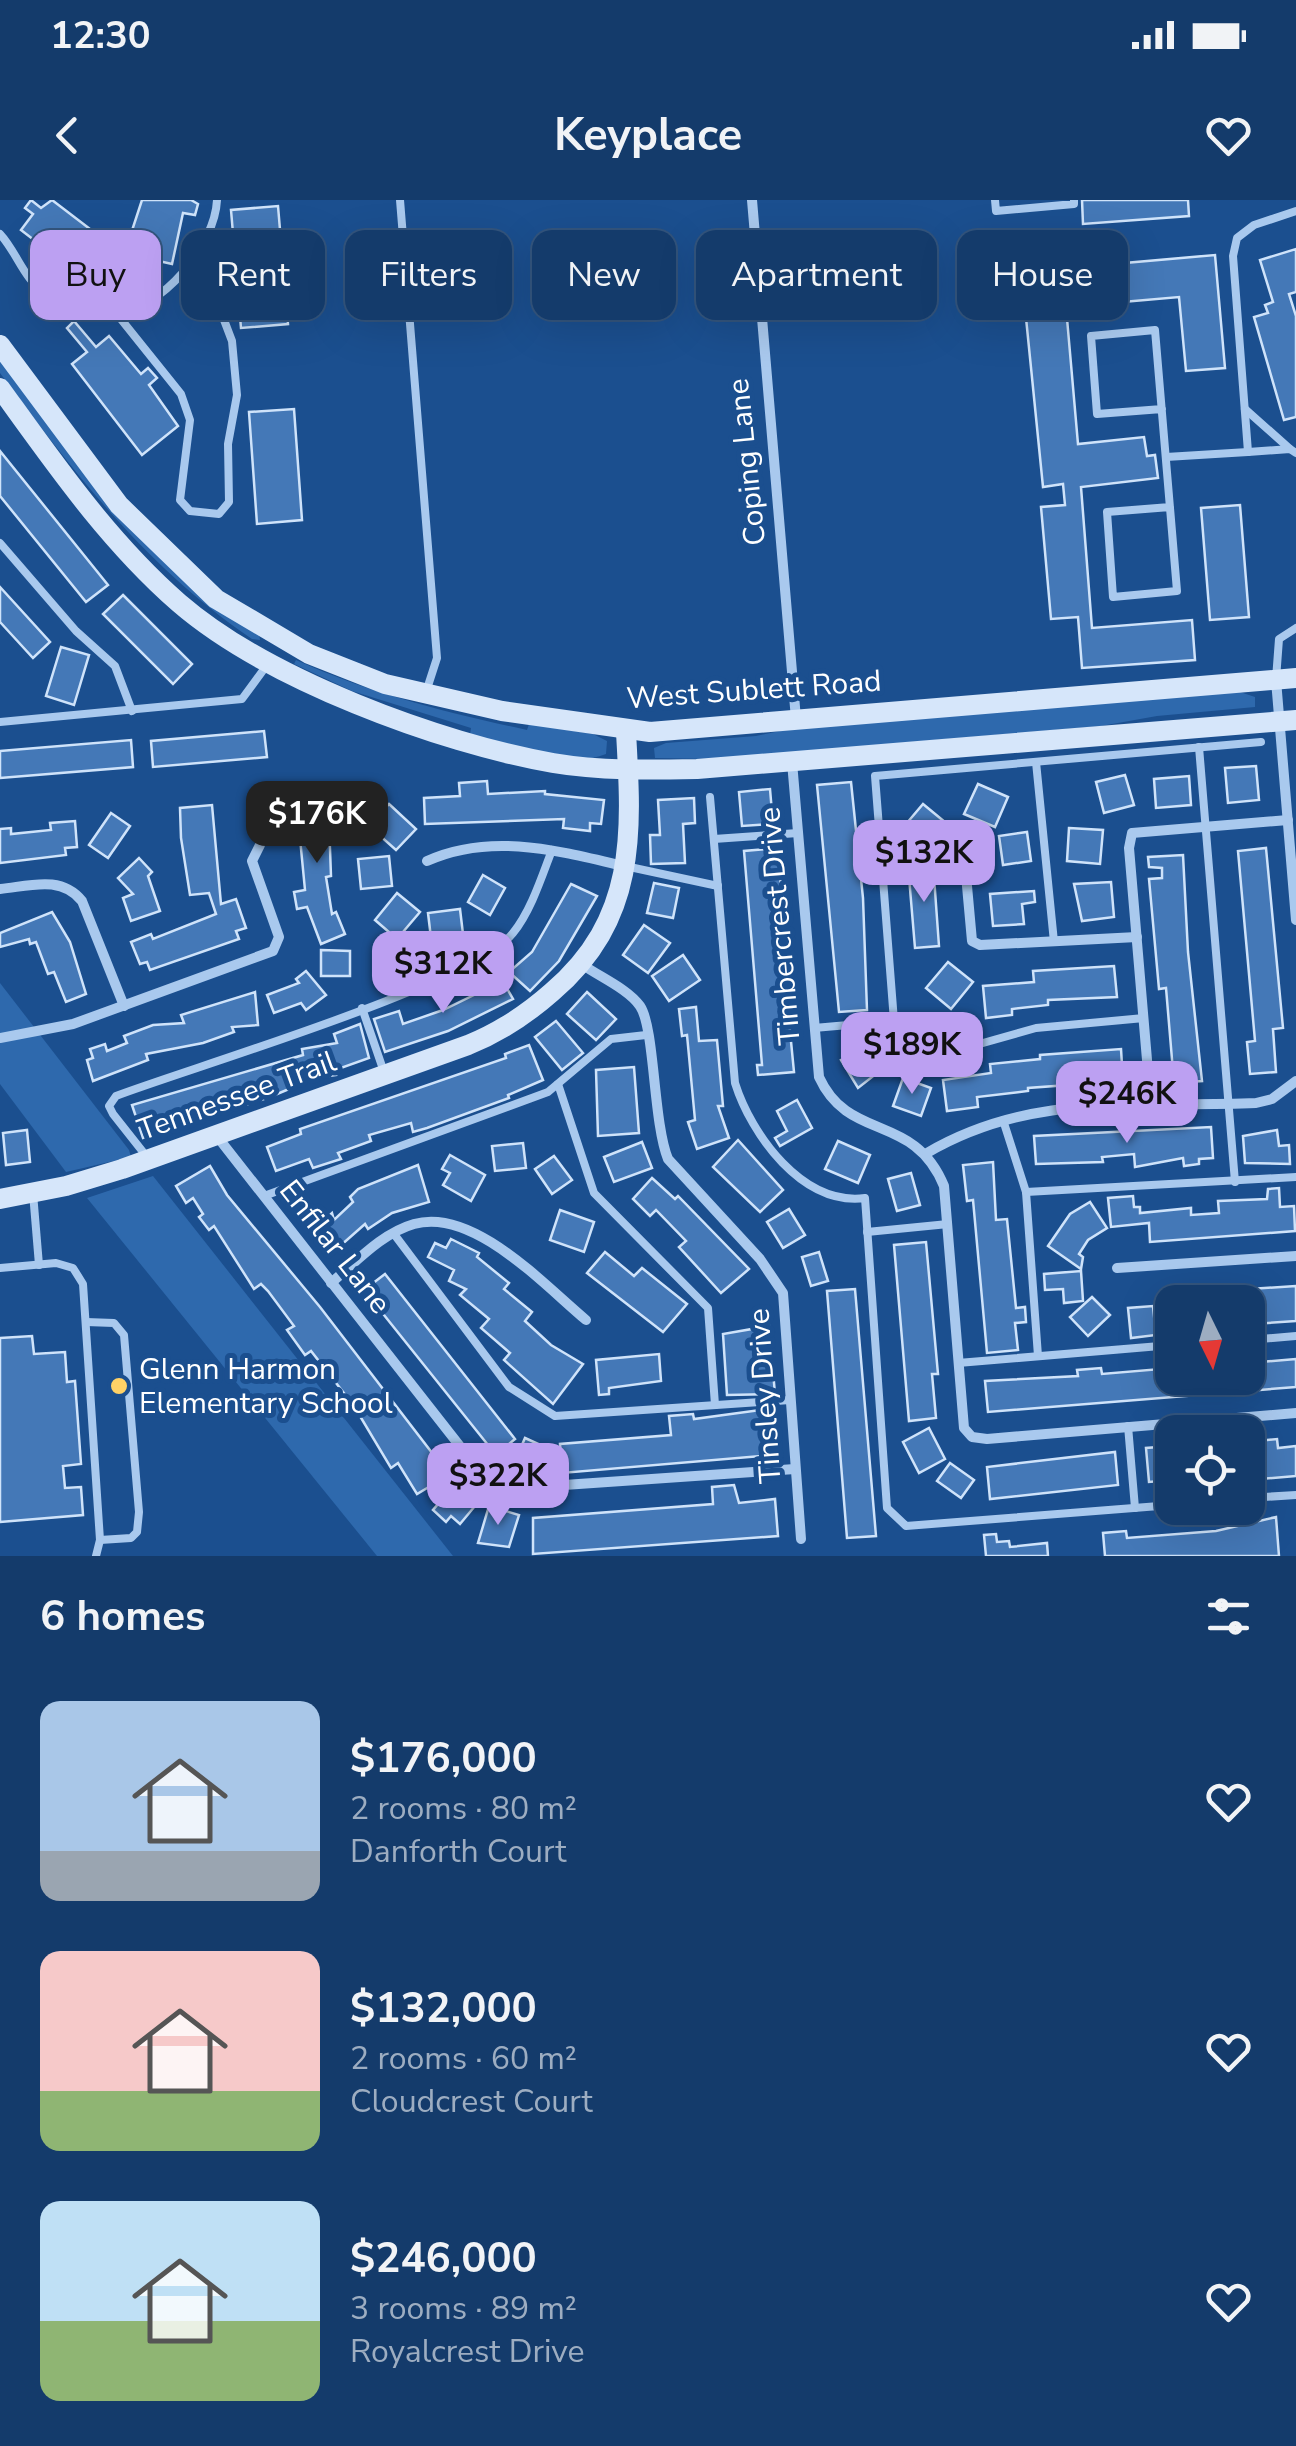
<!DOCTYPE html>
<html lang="en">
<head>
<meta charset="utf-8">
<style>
  :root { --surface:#143b6b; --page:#214673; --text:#f1f3f6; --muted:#9dadc1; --line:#33557e; --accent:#bca0f2 }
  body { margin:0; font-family:"Nunito Sans",sans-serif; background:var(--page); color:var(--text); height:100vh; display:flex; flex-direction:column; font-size:38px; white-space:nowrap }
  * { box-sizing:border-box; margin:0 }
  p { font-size:32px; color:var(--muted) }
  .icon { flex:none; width:55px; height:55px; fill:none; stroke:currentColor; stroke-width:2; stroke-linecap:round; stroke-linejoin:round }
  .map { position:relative; height:1356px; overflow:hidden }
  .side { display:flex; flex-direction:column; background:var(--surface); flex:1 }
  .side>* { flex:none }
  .hud { position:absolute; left:30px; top:30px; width:1238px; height:90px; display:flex; gap:20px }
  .needle { width:65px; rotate:175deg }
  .controls { position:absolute; left:1155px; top:1085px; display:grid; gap:20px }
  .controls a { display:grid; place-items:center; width:110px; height:110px; border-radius:20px; background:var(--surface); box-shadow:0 10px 40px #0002,0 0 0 2px var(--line); font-size:50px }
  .price { position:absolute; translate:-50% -85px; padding:0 22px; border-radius:20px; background:var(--accent); color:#111; font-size:32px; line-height:65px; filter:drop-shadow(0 2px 5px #0008) }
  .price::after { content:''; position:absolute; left:50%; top:60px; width:30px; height:22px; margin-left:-15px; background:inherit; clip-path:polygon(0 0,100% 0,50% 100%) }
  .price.on { background:#222; color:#fff }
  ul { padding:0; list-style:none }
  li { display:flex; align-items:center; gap:30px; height:250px; padding:0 40px }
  li span { display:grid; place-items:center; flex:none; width:280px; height:200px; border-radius:20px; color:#555 }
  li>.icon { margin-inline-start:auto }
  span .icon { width:120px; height:120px; fill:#fffc; stroke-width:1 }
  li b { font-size:42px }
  h2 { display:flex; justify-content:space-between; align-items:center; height:120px; padding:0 40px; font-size:42px }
  .tag { padding:0 35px; border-radius:20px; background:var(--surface); box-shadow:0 10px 40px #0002,0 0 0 2px var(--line); font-size:35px; line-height:90px }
  .tag.on { background:var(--accent); color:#111 }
  .status { display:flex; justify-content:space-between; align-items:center; height:70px; padding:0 50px; background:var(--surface); direction:ltr }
  .status svg { height:28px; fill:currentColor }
  header { display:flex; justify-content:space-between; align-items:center; height:130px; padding:0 40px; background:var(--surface); font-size:45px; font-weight:700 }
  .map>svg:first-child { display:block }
</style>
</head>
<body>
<div class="status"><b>12:30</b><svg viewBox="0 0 49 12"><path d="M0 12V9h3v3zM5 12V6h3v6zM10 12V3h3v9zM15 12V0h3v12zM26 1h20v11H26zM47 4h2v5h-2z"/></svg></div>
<header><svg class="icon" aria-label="back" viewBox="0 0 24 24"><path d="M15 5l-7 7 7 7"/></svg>Keyplace<svg class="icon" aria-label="heart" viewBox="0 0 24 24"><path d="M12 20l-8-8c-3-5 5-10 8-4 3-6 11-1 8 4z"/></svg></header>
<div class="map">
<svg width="1296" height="1356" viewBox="0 0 1296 1356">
  <rect width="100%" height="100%" fill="#1b4f8f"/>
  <!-- green -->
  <g fill="#2e69ad">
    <path d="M0,155L99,284L259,433L260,440L252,439C147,368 75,274 0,173Z"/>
    <path d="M296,460C369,493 448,513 527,530L529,524L593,534L607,541L606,554C568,570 509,544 470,535L471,528L352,491L294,464Z"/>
    <path d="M1240,492L1255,497V507L1157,516L1101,526L713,559L655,558L654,548L666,543L756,536L804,526Z"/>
    <path d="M0,783L129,950L131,957L66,972L0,884Z"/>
    <path d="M153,976L453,1356H377L87,998Z"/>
  </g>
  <!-- building -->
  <g fill="#4478b7" stroke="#cfe3fa" stroke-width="2.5">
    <path d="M31,0L41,8L52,0L124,55L142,0H191L198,4L195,15L183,13L172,64L150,59L148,68L136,66L123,82L131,88L125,96L116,89L107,101L66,70L60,77L51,71L60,60L21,30L33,14L25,8Z"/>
    <path d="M1082,0H1188L1189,16L1083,24Z"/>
    <path d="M278,6L288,124L241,128L231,10Z"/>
    <path d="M1296,49V92L1289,94L1296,116V217L1284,220L1254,117L1268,113L1265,105L1273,102L1260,60Z"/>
    <path d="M1215,55L1225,168L1186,171L1179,97L1066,107L1078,244L1144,237L1147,256L1155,255L1158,278L1081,287L1092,428L1192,420L1195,460L1082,468L1078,417L1051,419L1041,307L1065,305L1063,284L1043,287L1026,118L1050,116L1046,70Z"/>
    <path d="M74,121L96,147L109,136L141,174L148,168L157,178L149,185L178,226L142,255L72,164L87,152L67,128Z"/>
    <path d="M294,209L302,320L257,324L249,212Z"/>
    <path d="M0,251L108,385L86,402L0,296Z"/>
    <path d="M1240,305L1249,417L1210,420L1201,308Z"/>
    <path d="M0,387L50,442L33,458L0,422Z"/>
    <path d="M123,395L192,464L173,484L103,414Z"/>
    <path d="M61,447L89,455L74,505L46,496Z"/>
    <path d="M264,531L267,557L153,567L151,541Z"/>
    <path d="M131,540L133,567L0,578V551Z"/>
    <path d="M1256,566L1259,600L1228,603L1225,568Z"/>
    <path d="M1125,575L1134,605L1104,613L1096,582Z"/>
    <path d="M1189,576L1191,605L1156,608L1154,579Z"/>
    <path d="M487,581L488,594L545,591V594L604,600L601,624L590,623V631L563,628L564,619L425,624L424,598L460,596L459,583Z"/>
    <path d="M851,582L863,698L867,810L839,812L817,585Z"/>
    <path d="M978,584L1008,597L995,627L964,614Z"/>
    <path d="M770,589L773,624L742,626L739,592Z"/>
    <path d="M328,595L331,676L326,677L332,714L336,712L345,734L321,744L307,707L297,709L294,692L305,690L296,597Z"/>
    <path d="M694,598L695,623L683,624L685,663L651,664L650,635H660L658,600Z"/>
    <path d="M389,604L416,629L396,650L369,626Z"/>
    <path d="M923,604L946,623L925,649L901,630Z"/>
    <path d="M212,605L221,704L236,699L246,728L236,731L239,739L150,770L147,762L140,764L131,742L151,734L153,739L216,714L209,693L190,695L181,638L180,608Z"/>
    <path d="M111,613L130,626L108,658L89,645Z"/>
    <path d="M75,621L77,647L65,648L66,655L0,663V629L11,628V634L51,630L50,623Z"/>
    <path d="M1069,628L1103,630L1100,664L1067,661Z"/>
    <path d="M1027,632L1031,661L1003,665L999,636Z"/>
    <path d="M778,648L784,729H780L794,872L758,875L757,865H762L744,651Z"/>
    <path d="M1266,648L1283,828L1273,829L1276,872L1250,874L1247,842L1255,841L1238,651Z"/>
    <path d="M1183,655L1188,752L1202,881L1174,883L1166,788L1159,789L1149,679L1162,678V668L1149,667L1148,657Z"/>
    <path d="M389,656L392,686L361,689L358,659Z"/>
    <path d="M139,658L152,672L148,676L160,711L131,721L123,698L133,694L118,678Z"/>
    <path d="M933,663L939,746L915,748L908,665Z"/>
    <path d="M483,675L505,688L490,715L468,702Z"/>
    <path d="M1111,682L1114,717L1082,721L1074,684Z"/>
    <path d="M654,683L679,688L673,718L647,713Z"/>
    <path d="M571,684L597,696L559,761L530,791L509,772L532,752Z"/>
    <path d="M1034,691L1035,702L1022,704L1024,724L993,726L990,694Z"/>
    <path d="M397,693L420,712L397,739L375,720Z"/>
    <path d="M460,709L463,734L431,738L428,713Z"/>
    <path d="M52,712L70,742L86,794L66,802L54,772L48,774L36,742L30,744L29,739L0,747V733Z"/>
    <path d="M644,725L670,743L648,773L623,755Z"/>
    <path d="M321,750L350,751V776H321Z"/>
    <path d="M683,755L700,780L669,801L652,776Z"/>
    <path d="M948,762L973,782L951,809L926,788Z"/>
    <path d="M1114,766L1117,797L1048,800V805L1012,809V815L986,818L983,786L1034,782L1033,771Z"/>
    <path d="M306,771L326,795L306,810L301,803L274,813L267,795L299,783L296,779Z"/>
    <path d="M497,771L513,799L448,831L385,852L374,819L399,811L403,824L443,810L480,792L475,783Z"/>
    <path d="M255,792L258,825L232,827L234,832L203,843L146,854L148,860L93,881L87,860L93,858L90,849L105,844L107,851L127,843L124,836L153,825L184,823L181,815Z"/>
    <path d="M587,792L616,819L596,840L567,814Z"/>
    <path d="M696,807L699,841L717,840L723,906H718L729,938L697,949L688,922L695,920L687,835L682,836L679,809Z"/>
    <path d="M556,821L583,853L562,870L535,837Z"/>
    <path d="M360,824L369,858L335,870L336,875L300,880L301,884L270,897L143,938L132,905L303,855L302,849L337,843L334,834Z"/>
    <path d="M891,833L904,852L858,888L841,860Z"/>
    <path d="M529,845L543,880L508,895L509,898L427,928L413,932L411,923L369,935L371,941L338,953L341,959L313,968L309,959L276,971L267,947L301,934L300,929L506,858L505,854Z"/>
    <path d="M1121,849L1123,881L1028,888V891L977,897L978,907L947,911L943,880L991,873L990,864L1040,859V855Z"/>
    <path d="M634,867L639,933L598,936L596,870Z"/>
    <path d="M903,878L931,888L921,916L893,906Z"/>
    <path d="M797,900L812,928L780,946L775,938L787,931L777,911Z"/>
    <path d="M1211,927L1213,958L1199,959V964L1184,966L1183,958L1135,967L1134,954L1102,957L1103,962L1036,964L1034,936Z"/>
    <path d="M27,930L30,962L6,965L3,933Z"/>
    <path d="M1277,930L1279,946L1289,945L1290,964L1245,963L1243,936Z"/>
    <path d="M738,940L783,990L760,1012L713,967Z"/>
    <path d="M838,941L870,955L858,983L825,969Z"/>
    <path d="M642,942L652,968L614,982L604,957Z"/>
    <path d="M523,943L526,968L495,971L492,946Z"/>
    <path d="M450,955L485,975L471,1001L443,985L450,973L442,969Z"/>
    <path d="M554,956L572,980L552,994L535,969Z"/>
    <path d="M993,962L996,1020L1007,1019L1016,1108L1025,1107L1026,1122L1015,1123L1018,1150L987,1153L973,1000L967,1001L963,965Z"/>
    <path d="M418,965L429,1002L392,1013L368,1029L365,1024L339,1047L319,1025L332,1013L334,1020L353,1002L350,997L358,989Z"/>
    <path d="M210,966L227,995L320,1107L449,1275L417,1294L398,1263L391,1268L354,1206L311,1151L305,1155L287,1130L294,1126L268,1091L261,1084L254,1089L214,1026L209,1030L199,1017L203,1014L193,998L186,1003L176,986Z"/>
    <path d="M911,973L920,1005L897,1011L888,979Z"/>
    <path d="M652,978L675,999L678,996L749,1069L721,1093L679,1047L686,1041L656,1010L650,1016L633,999Z"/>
    <path d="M1279,988L1280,1007L1294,1006L1295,1031L1150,1042L1149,1023L1111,1027L1108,998L1133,996L1134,1007H1140V1013L1191,1008V1015L1219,1013L1218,1001L1267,999L1268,989Z"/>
    <path d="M1090,1002L1107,1028L1088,1040L1079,1054L1083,1057L1081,1069L1048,1046L1070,1014Z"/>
    <path d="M789,1009L805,1035L783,1048L767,1022Z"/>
    <path d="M560,1010L594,1022L584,1052L550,1040Z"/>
    <path d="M451,1039L479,1053L477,1057L509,1083L504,1089L532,1112L525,1121L551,1145L583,1164L553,1204L504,1160L510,1153L481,1128L489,1119L460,1095L466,1089L449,1081L454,1070L428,1057L435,1043L446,1048Z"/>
    <path d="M926,1042L938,1174H932L936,1218L909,1221L894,1045Z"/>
    <path d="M605,1052L634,1076L642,1068L687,1104L663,1132L587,1073Z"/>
    <path d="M819,1052L828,1081L811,1086L802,1057Z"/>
    <path d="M1081,1071L1083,1101L1064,1103L1063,1089L1045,1090L1044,1074Z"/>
    <path d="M385,1074L515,1239L496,1255L364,1090Z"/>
    <path d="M1296,1086V1121L1253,1124L1248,1119V1102H1172V1114L1162,1115L1160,1095Z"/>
    <path d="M855,1089L876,1336L847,1338L827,1091Z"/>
    <path d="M1092,1097L1110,1115L1088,1136L1070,1117Z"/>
    <path d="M1153,1106L1156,1135L1131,1138L1128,1108Z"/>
    <path d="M769,1126L775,1194L727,1195L723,1134Z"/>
    <path d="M32,1136L34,1154L65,1152L67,1182L75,1181L81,1264L63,1266L65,1288L81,1287L83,1315L0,1322V1138Z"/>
    <path d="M659,1154L661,1181L609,1188V1194L599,1195L596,1160Z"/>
    <path d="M1296,1159V1187L988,1212L985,1181L1078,1176L1077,1170L1101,1168L1102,1174L1172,1168V1178H1248V1163Z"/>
    <path d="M768,1209L772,1255L562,1273L560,1244L671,1235L669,1216L693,1214L694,1219Z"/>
    <path d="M929,1228L945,1259L919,1273L903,1242Z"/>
    <path d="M525,1238L554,1251L543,1274L515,1261Z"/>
    <path d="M1277,1239L1278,1248L1296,1246V1276L1248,1280V1242Z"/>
    <path d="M1172,1246V1280L1149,1282L1146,1248Z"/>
    <path d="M1115,1252L1118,1285L990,1299L987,1267Z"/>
    <path d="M950,1263L974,1280L961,1298L937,1281Z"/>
    <path d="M458,1281L480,1300L460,1324L451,1316L446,1322L433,1310Z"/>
    <path d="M734,1285L739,1303L775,1299L778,1336L533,1354V1318L713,1304L712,1287Z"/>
    <path d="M489,1306L519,1315L509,1347L478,1343Z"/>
    <path d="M1276,1317L1279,1356H1105L1103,1333L1126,1331L1127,1338L1216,1331Z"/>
    <path d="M996,1334L997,1342L1009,1341L1010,1347L1047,1343L1048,1356H986L984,1335Z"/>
  </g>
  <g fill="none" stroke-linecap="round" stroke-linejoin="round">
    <!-- lane -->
    <g stroke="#a9c9ee" stroke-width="8">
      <path d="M400,0L437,458L426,492"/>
      <path d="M995,0L996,11L1074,4V0"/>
      <path d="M1296,11L1254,25L1237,38L1233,56L1248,252L1290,249L1296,253"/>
      <path d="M0,34C17,52 24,81 47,94C65,105 93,114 114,113C162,111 215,45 217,0"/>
      <path d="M116,113L181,194L190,220L180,300L190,311L219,314L229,302L228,244L237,195L232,141L221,112L192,66"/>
      <path d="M1162,209L1097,214L1091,136L1155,130C1163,217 1170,304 1177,391L1113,397L1107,312L1170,307"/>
      <path d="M1245,209L1290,249"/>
      <path d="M1166,257L1248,252"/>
      <path d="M0,343L76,431L115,466L132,511"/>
      <path d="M1276,479L1279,439L1296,428"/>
      <path d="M0,522L242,499L267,465"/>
      <path d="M1199,547L1235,982"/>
      <path d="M1036,562L1054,742"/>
      <path d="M710,597L735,883C751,934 802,1006 865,998L887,1308L906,1326L1172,1305"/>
      <path d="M714,639L798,633"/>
      <path d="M625,666L718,686"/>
      <path d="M362,808L385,875"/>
      <path d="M1144,818L1036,828L951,852L917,848L894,821L875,576L1261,542"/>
      <path d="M814,828L894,821"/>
      <path d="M558,884L594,993L708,1108L715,1205"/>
      <path d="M1003,920L1026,992L1038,1156"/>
      <path d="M147,957L113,914L109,906L116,896C192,867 472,785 513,733C531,711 542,676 552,650"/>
      <path d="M1026,992L1296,977"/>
      <path d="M33,993L39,1065"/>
      <path d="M264,996L548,892L611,839L646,835"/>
      <path d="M867,1032L948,1024"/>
      <path d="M394,1034L509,1187L555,1216L790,1200"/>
      <path d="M0,1068L56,1063L73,1068L83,1084L100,1340L96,1356"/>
      <path d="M86,1122L114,1123L124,1135L139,1312L137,1332L131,1338L100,1340"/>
      <path d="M1248,1140L1296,1136"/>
      <path d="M958,1163L1172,1145"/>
      <path d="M1128,1226L1135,1308"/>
      <path d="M1248,1298L1296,1295"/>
    </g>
    <!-- street -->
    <g stroke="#a9c9ee" stroke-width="10">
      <path d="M752,0L796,519"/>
      <path d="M1276,480L1296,720"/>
      <path d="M792,562L819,877C849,943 914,912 944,986L964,1228L972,1237L987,1239L1296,1213"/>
      <path d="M963,642L972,741L980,745L1137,737"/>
      <path d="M427,661C491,632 559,651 624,666"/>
      <path d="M0,689C30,686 61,675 82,701L124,806"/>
      <path d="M583,765C600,777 628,789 640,806C655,828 653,922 668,959L760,1059L783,1093L801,1339"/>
      <path d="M0,838L73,824L273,751L279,737L252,661L260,645"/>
      <path d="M1151,907L1129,648L1132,633L1288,620"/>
      <path d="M216,935L470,1259L510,1283L535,1287L795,1269"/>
      <path d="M927,953C1033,891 1139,908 1256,903L1272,899L1296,881"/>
      <path d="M1117,1068L1296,1056"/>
      <path d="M331,1083C356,1062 382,1033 414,1024C473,1007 544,1085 586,1120"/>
    </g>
    <!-- secondary -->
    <g stroke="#d6e6fa" stroke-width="20">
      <path d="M0,145L119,305L216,399L309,454L385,484L502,511L650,532L1296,478"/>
      <path d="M0,188C55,264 108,341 179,403C267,479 439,543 553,563C600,571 649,570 697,569L1296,520"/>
      <path d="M0,999L66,986L122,969L468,845C500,832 526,815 552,792C637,719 632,635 626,532"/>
    </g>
  </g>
  <!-- markers -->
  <circle fill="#ffd166" stroke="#1b4f8f" stroke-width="4" cx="119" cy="1186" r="10"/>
  <g text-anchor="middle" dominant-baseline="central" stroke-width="10" stroke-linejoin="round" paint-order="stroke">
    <!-- street labels -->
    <g font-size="30" fill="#fff" stroke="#1b4f8f">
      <text transform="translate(747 262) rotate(-96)">Coping Lane</text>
      <text transform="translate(754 490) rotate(-4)">West Sublett Road</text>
      <text transform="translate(780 726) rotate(-95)">Timbercrest Drive</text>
      <text transform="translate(237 896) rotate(-20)">Tennessee Trail</text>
      <text transform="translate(335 1047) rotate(52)">Enfilar Lane</text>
      <text transform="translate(765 1196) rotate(-94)">Tinsley Drive</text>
    </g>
    <!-- poi labels -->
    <g font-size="30" fill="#fff" stroke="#1b4f8f" text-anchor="start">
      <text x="139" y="1169">Glenn Harmon<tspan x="139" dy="34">Elementary School</tspan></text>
    </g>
  </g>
</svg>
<div class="controls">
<a><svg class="needle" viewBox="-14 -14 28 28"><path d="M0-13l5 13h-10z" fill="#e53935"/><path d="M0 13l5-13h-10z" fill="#9dadc1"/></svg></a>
<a><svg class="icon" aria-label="locate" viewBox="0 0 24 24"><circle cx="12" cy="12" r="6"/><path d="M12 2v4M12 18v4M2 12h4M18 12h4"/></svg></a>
</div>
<b class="price on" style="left:317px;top:666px">$176K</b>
<b class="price" style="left:924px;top:705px">$132K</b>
<b class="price" style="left:443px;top:816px">$312K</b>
<b class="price" style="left:912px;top:897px">$189K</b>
<b class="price" style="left:1127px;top:946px">$246K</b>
<b class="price" style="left:498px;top:1328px">$322K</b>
<div class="hud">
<a class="tag on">Buy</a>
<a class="tag">Rent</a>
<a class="tag">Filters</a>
<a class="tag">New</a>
<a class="tag">Apartment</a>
<a class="tag">House</a>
</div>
</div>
<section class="side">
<h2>6 homes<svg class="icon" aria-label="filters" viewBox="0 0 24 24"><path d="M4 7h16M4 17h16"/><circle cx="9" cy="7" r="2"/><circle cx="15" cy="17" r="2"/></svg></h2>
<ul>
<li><span style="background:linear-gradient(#a9c7e8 75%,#9aa5b1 0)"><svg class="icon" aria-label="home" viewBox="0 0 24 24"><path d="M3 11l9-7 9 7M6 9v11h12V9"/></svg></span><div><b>$176,000</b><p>2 rooms · 80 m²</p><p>Danforth Court</p></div><svg class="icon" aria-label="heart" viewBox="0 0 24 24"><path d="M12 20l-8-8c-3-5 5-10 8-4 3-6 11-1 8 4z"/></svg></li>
<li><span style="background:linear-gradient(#f6c9c9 70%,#8fb573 0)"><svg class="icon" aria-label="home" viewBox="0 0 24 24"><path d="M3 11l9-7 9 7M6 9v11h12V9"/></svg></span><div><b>$132,000</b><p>2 rooms · 60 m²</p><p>Cloudcrest Court</p></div><svg class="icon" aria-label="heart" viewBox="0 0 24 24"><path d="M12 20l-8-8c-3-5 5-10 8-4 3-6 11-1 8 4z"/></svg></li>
<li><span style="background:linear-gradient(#bfe0f5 60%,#8fb573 0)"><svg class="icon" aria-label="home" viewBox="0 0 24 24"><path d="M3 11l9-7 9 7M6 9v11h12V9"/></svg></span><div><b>$246,000</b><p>3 rooms · 89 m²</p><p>Royalcrest Drive</p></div><svg class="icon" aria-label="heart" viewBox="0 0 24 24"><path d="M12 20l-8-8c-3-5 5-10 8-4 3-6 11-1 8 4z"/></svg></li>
</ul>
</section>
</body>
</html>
